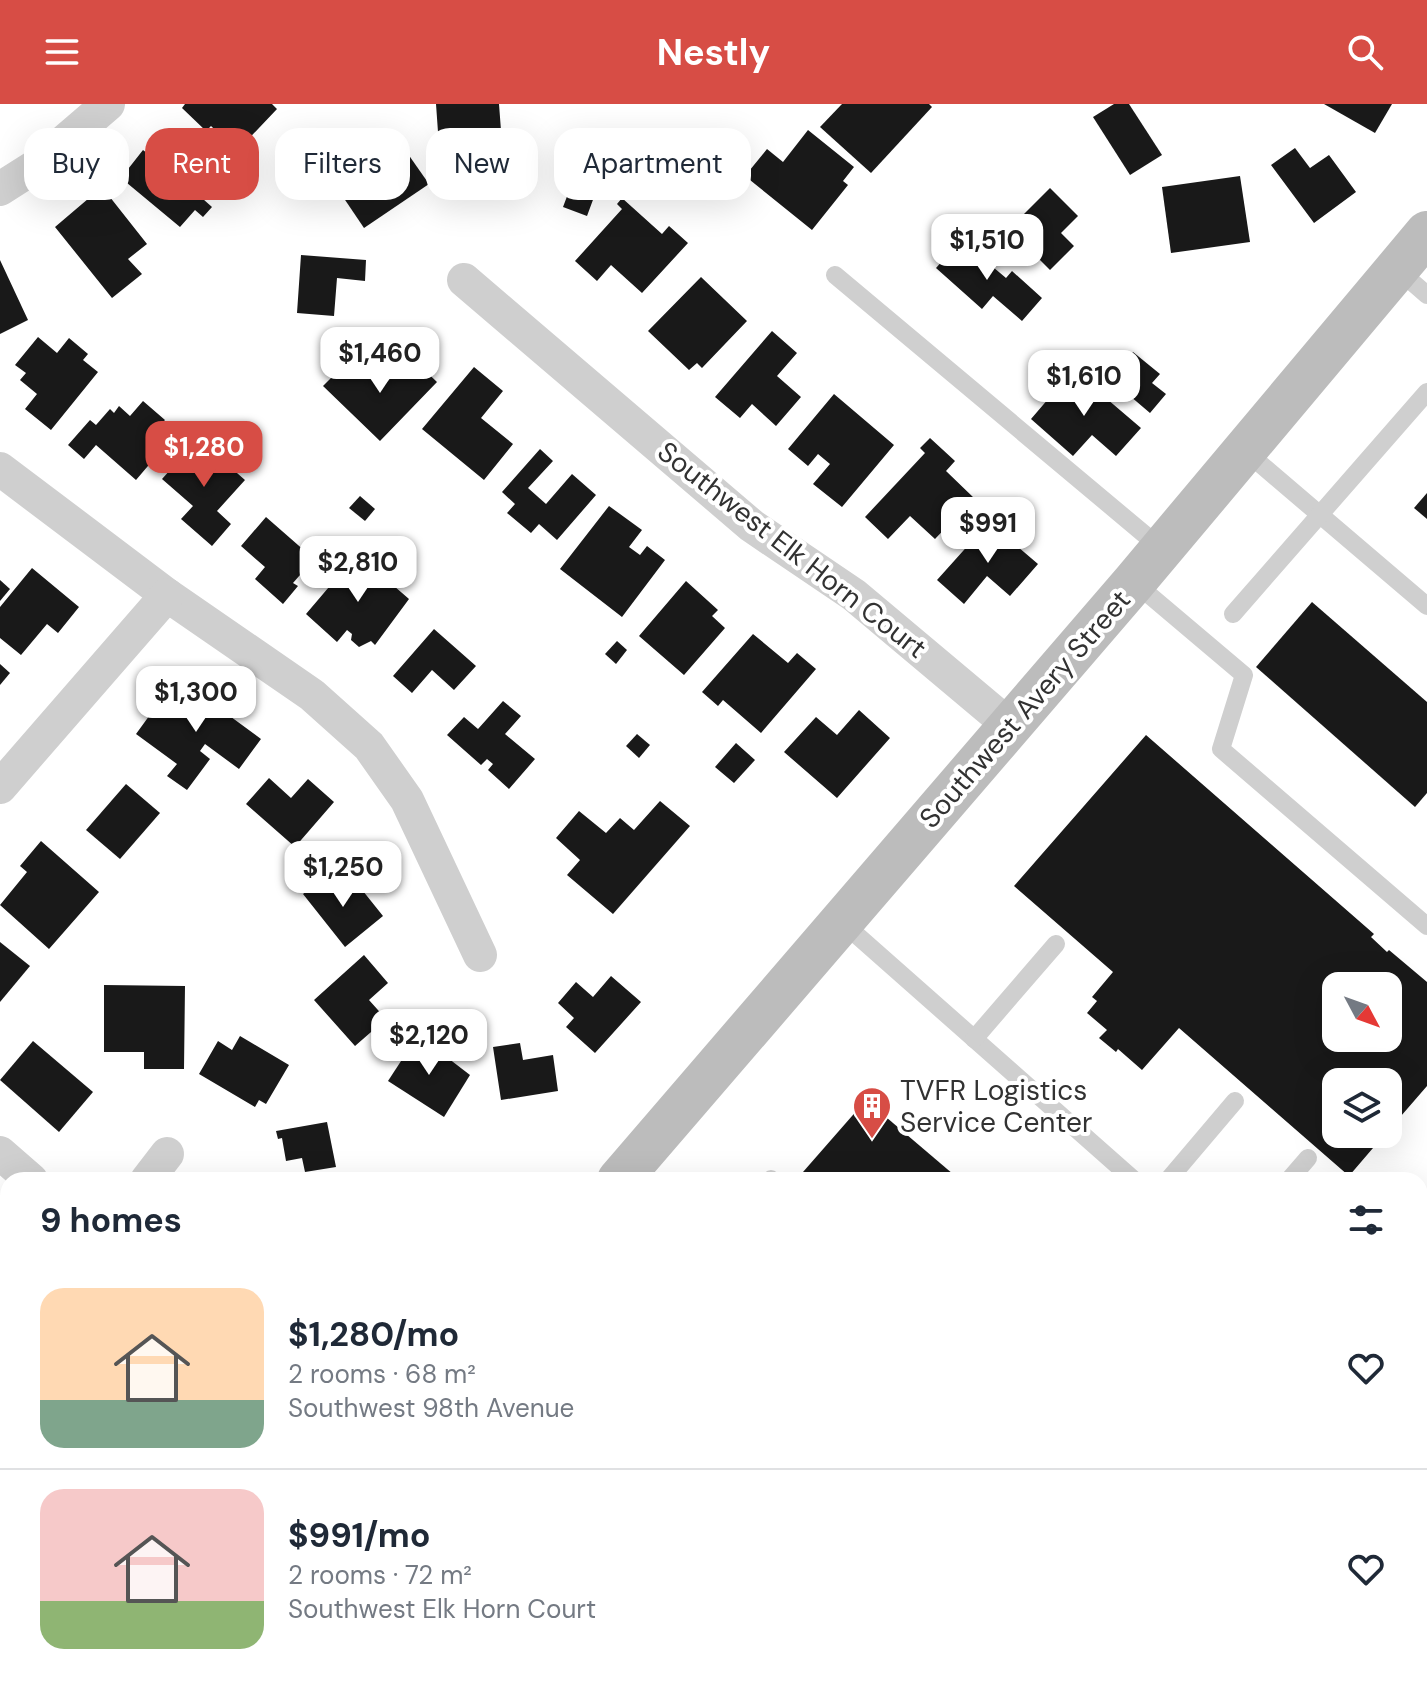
<!DOCTYPE html>
<html lang="en">
<head>
<meta charset="utf-8">
<style>
  :root { --surface:#fff; --page:#f2f2f3; --text:#1f2937; --muted:#747a83; --line:#e0e1e3; --accent:#d74d45 }
  body { margin:0; font-family:"DM Sans",sans-serif; background:var(--page); color:var(--text); height:100vh; display:flex; flex-direction:column; font-size:30px; white-space:nowrap }
  * { box-sizing:border-box; margin:0 }
  p { font-size:26px; color:var(--muted) }
  .icon { flex:none; width:44px; height:44px; fill:none; stroke:currentColor; stroke-width:2; stroke-linecap:round; stroke-linejoin:round }
  .map { position:relative; flex:1; overflow:hidden }
  .details { position:absolute; left:0px; top:1068px; width:1428px; height:514px; display:flex; flex-direction:column; background:var(--surface); border-radius:24px 24px 0 0; box-shadow:0 8px 32px #0002 }
  .details>* { flex:none }
  .banner { position:absolute; left:24px; top:24px; width:800px; height:72px; display:flex; gap:16px }
  .needle { width:52px; rotate:131deg }
  .fabs { position:absolute; left:1322px; top:868px; display:grid; gap:16px }
  .fabs a { display:grid; place-items:center; width:80px; height:80px; border-radius:16px; background:var(--surface); box-shadow:0 8px 32px #0002; font-size:40px }
  .price { position:absolute; translate:-50% -68px; padding:0 18px; border-radius:16px; background:#fff; color:#222; font-size:26px; line-height:52px; filter:drop-shadow(0 2px 4px #0008) }
  .price::after { content:''; position:absolute; left:50%; top:48px; width:24px; height:18px; margin-left:-12px; background:inherit; clip-path:polygon(0 0,100% 0,50% 100%) }
  .price.on { background:var(--accent); color:#fff }
  ul { padding:0; list-style:none }
  li { display:flex; align-items:center; gap:24px; height:200px; padding:0 40px }
  li+li { border-top:2px solid var(--line) }
  li span { display:grid; place-items:center; flex:none; width:224px; height:160px; border-radius:24px; color:#555 }
  li>.icon { margin-inline-start:auto }
  span .icon { width:96px; height:96px; fill:#fffc; stroke-width:1 }
  li b { font-size:34px }
  h2 { display:flex; justify-content:space-between; align-items:center; height:96px; padding:0 40px; font-size:34px }
  .pill { padding:0 28px; border-radius:24px; background:var(--surface); box-shadow:0 8px 32px #0002; font-size:28px; line-height:72px }
  .pill.on { background:var(--accent); color:#fff }
  header { display:flex; justify-content:space-between; align-items:center; height:104px; padding:0 40px; background:var(--accent); color:#fff; font-size:36px; font-weight:700 }
  .map>svg:first-child { display:block }
</style>
</head>
<body>
<header><svg class="icon" aria-label="menu" viewBox="0 0 24 24"><path d="M4 6h16M4 12h16M4 18h16"/></svg>Nestly<svg class="icon" aria-label="search" viewBox="0 0 24 24"><circle cx="10" cy="10" r="6"/><path d="M15 15l6 6"/></svg></header>
<div class="map">
<svg width="1427" height="1581" viewBox="0 0 1427 1581">
  <rect width="100%" height="100%" fill="#fff"/>
  <!-- green -->
  <path fill="#e3eadf" d="M805,1574H925L944,1581H803Z"/>
  <!-- building -->
  <g fill="#191919" fill-rule="evenodd">
    <path d="M185,0H272L277,5L237,47L211,22L206,27L182,4Z"/>
    <path d="M436,0H499L503,53L461,56L459,41L439,42Z"/>
    <path d="M842,0H929L932,3L871,69L820,23Z"/>
    <path d="M1114,0H1129L1162,51L1130,71L1093,13Z"/>
    <path d="M1324,0H1392L1375,29Z"/>
    <path d="M808,26L854,63L843,77L848,81L812,126L745,72L767,45L783,58Z"/>
    <path d="M569,31L611,47L587,112L563,103L577,66L559,59Z"/>
    <path d="M401,40L429,80L364,124L337,84Z"/>
    <path d="M1295,44L1310,64L1329,51L1356,88L1314,119L1271,61Z"/>
    <path d="M143,46L167,65L178,52L214,82L203,95L212,103L203,113L195,106L180,123L121,74Z"/>
    <path d="M1240,72L1250,138L1171,149L1162,83Z"/>
    <path d="M102,83L147,140L128,155L142,170L112,194L55,123Z"/>
    <path d="M1050,84L1078,112L1061,129L1074,142L1050,166L1009,125Z"/>
    <path d="M622,94L662,130L669,122L688,139L642,189L611,161L597,177L575,157L622,105L617,100Z"/>
    <path d="M961,136L1006,174L1012,167L1042,194L1022,217L993,192L982,205L936,164Z"/>
    <path d="M301,151L366,156L365,177L337,174L334,212L297,209Z"/>
    <path d="M0,156L28,216L0,230Z"/>
    <path d="M701,173L747,217L702,264L697,259L689,266L648,227Z"/>
    <path d="M772,227L797,249L777,272L801,293L776,322L752,300L740,314L715,293Z"/>
    <path d="M38,233L57,249L69,234L88,250L83,256L98,268L51,326L25,305L37,290L20,276L26,269L15,261Z"/>
    <path d="M1133,248L1160,270L1152,279L1166,290L1150,309L1110,275Z"/>
    <path d="M411,253L437,278L380,337L323,282L350,255L381,284Z"/>
    <path d="M474,263L503,287L481,314L513,340L484,376L422,325Z"/>
    <path d="M1073,266L1141,324L1116,352L1092,331L1073,352L1031,315Z"/>
    <path d="M834,290L894,341L842,403L813,380L830,360L818,350L808,362L788,345Z"/>
    <path d="M143,297L165,316L146,337L159,349L136,376L96,341L84,355L68,341L90,316L96,321L110,305L114,309L119,302L130,312Z"/>
    <path d="M930,334L955,357L946,367L974,394L935,435L910,412L888,435L865,413L925,349L920,344Z"/>
    <path d="M198,335L245,376L217,407L231,420L212,442L181,415L193,402L162,375Z"/>
    <path d="M540,345L553,357L528,384L546,400L572,370L596,391L557,436L539,420L531,429L507,409L515,400L502,388Z"/>
    <path d="M1427,389V415L1414,404Z"/>
    <path d="M360,392L375,405L365,417L349,404Z"/>
    <path d="M609,402L642,426L629,443L640,451L647,442L665,456L622,513L560,465Z"/>
    <path d="M266,413L314,455L293,479L298,482L283,500L255,475L265,463L241,442Z"/>
    <path d="M989,418L1038,460L1010,492L987,472L964,500L937,476Z"/>
    <path d="M357,450L409,495L375,541L371,537L359,543L351,536L352,530L347,526L337,538L306,510Z"/>
    <path d="M32,464L79,503L58,529L47,520L21,551L0,534V503Z"/>
    <path d="M0,476L10,485L0,497Z"/>
    <path d="M686,477L718,506L712,512L725,524L684,571L639,532Z"/>
    <path d="M1312,498L1427,598V689L1415,703L1256,563Z"/>
    <path d="M434,525L476,562L454,586L432,566L412,589L393,572Z"/>
    <path d="M753,530L788,559L797,549L816,565L761,629L723,596L718,602L702,588Z"/>
    <path d="M617,537L627,546L616,560L605,550Z"/>
    <path d="M0,560L10,569L0,581Z"/>
    <path d="M182,577L261,635L239,665L205,640L200,647L210,655L187,686L167,672L177,660L136,630L152,608L156,611Z"/>
    <path d="M503,597L521,612L505,630L535,655L509,685L488,666L493,660L487,655L481,661L447,631L464,613L478,625Z"/>
    <path d="M859,606L890,634L837,694L784,648L816,613L837,631Z"/>
    <path d="M637,630L650,641L639,654L626,642Z"/>
    <path d="M1146,631L1374,830L1371,833L1387,848L1389,846L1427,878V982L1388,1027V978H1336V1030H1385L1349,1072L1179,924L1142,966L1118,945L1116,948L1099,934L1107,926L1087,909L1097,897L1092,893L1113,868L1014,782ZM1336,882H1388V934H1336Z"/>
    <path d="M736,639L755,656L734,679L715,663Z"/>
    <path d="M269,674L291,694L308,675L334,698L295,743L246,700Z"/>
    <path d="M126,680L160,709L120,755L86,726Z"/>
    <path d="M660,697L690,722L613,810L567,771L580,756L556,734L579,707L606,729L620,714L634,726Z"/>
    <path d="M41,737L99,788L49,845L0,801L27,768L20,762Z"/>
    <path d="M325,772L339,789L355,777L383,812L345,843L303,790Z"/>
    <path d="M0,838L30,862L0,898Z"/>
    <path d="M364,851L388,879L369,896L386,915L355,942L314,896Z"/>
    <path d="M611,872L641,898L595,949L566,923L574,914L558,899L576,878L593,893Z"/>
    <path d="M104,881L185,882L184,965H144V948H104Z"/>
    <path d="M418,931L470,971L444,1013L388,977Z"/>
    <path d="M240,932L289,961L266,1000L259,996L255,1003L199,970L218,937L232,946Z"/>
    <path d="M33,937L93,988L59,1028L0,976Z"/>
    <path d="M520,939L523,956L553,951L558,987L501,996L493,943Z"/>
    <path d="M866,996L960,1076H796Z"/>
    <path d="M327,1018L336,1063L305,1068L302,1054L286,1057L282,1034L278,1035L276,1027Z"/>
    <path d="M0,1154L8,1161V1224L0,1233Z"/>
    <path d="M8,1408V1468L4,1464L0,1469V1417Z"/>
    <path d="M543,1574H652L650,1581H541Z"/>
  </g>
  <g fill="none" stroke-linecap="round" stroke-linejoin="round">
    <!-- service -->
    <g stroke="#cfcfcf" stroke-width="18">
      <path d="M1397,165L1427,191"/>
      <path d="M835,171L1162,445"/>
      <path d="M1244,346L1427,502"/>
      <path d="M1134,478L1244,571L1221,645L1427,822"/>
      <path d="M1233,510L1427,288"/>
      <path d="M842,818L1134,1076"/>
      <path d="M974,935L1056,840"/>
      <path d="M770,1076L771,1075"/>
      <path d="M1168,1076L1235,997"/>
      <path d="M1289,1076L1308,1054"/>
      <path d="M1420,1195L1427,1187"/>
      <path d="M1420,1329L1427,1335"/>
    </g>
    <!-- minor -->
    <g stroke="#cfcfcf" stroke-width="34">
      <path d="M0,85L36,62L108,0"/>
      <path d="M464,176L752,422L854,491L1010,622"/>
      <path d="M0,365L167,491L312,591L369,642L407,696L480,851"/>
      <path d="M0,683L167,491"/>
      <path d="M0,1049L31,1076"/>
      <path d="M147,1076L167,1050"/>
      <path d="M0,1570L13,1581"/>
    </g>
    <!-- secondary -->
    <g stroke="#bcbcbc" stroke-width="44">
      <path d="M619,1076L1134,478L1427,129"/>
      <path d="M171,1581L177,1574"/>
    </g>
  </g>
  <!-- icons -->
  <defs>
    <symbol id="building-pin" viewBox="-11 -11 22 30"><path d="M0 17L-7.5 6A9.5 9.5 0 1 1 7.5 6Z" fill="#d74d45" stroke="#fff"/><path d="M-4-6H4V6H1V3H-1V6H-4ZM-2.5-4.3h1.7v1.8h-1.7ZM.8-4.3h1.7v1.8H.8ZM-2.5-1h1.7V.8h-1.7ZM.8-1h1.7V.8H.8Z" fill="#fff"/></symbol>
  </defs>
  <g fill-rule="evenodd">
    <use href="#building-pin" x="850" y="980" width="44" height="60"/>
  </g>
  <g text-anchor="middle" dominant-baseline="central" stroke-width="8" stroke-linejoin="round" paint-order="stroke">
    <!-- street labels -->
    <g font-size="28" fill="#323232" stroke="#fff">
      <text transform="translate(792 446) rotate(38)">Southwest Elk Horn Court</text>
      <text transform="translate(1025 605) rotate(-49)">Southwest Avery Street</text>
    </g>
    <!-- poi labels -->
    <g font-size="28" fill="#323232" stroke="#fff" text-anchor="start">
      <text x="900" y="986">TVFR Logistics<tspan x="900" dy="32">Service Center</tspan></text>
    </g>
  </g>
</svg>
<div class="fabs">
<a><svg class="needle" viewBox="-14 -14 28 28"><path d="M0-13l5 13h-10z" fill="#e53935"/><path d="M0 13l5-13h-10z" fill="#747a83"/></svg></a>
<a><svg class="icon" aria-label="layers" viewBox="0 0 24 24"><path d="M12 4l9 5-9 5-9-5zM3 14l9 5 9-5"/></svg></a>
</div>
<b class="price" style="left:987px;top:178px">$1,510</b>
<b class="price" style="left:380px;top:291px">$1,460</b>
<b class="price" style="left:1084px;top:314px">$1,610</b>
<b class="price on" style="left:204px;top:385px">$1,280</b>
<b class="price" style="left:988px;top:461px">$991</b>
<b class="price" style="left:358px;top:500px">$2,810</b>
<b class="price" style="left:196px;top:630px">$1,300</b>
<b class="price" style="left:343px;top:805px">$1,250</b>
<b class="price" style="left:429px;top:973px">$2,120</b>
<div class="banner">
<a class="pill">Buy</a>
<a class="pill on">Rent</a>
<a class="pill">Filters</a>
<a class="pill">New</a>
<a class="pill">Apartment</a>
</div>
<section class="details">
<h2>9 homes<svg class="icon" aria-label="filters" viewBox="0 0 24 24"><path d="M4 7h16M4 17h16"/><circle cx="9" cy="7" r="2"/><circle cx="15" cy="17" r="2"/></svg></h2>
<ul>
<li><span style="background:linear-gradient(#ffd9b3 70%,#7fa58c 0)"><svg class="icon" aria-label="home" viewBox="0 0 24 24"><path d="M3 11l9-7 9 7M6 9v11h12V9"/></svg></span><div><b>$1,280/mo</b><p>2 rooms · 68 m²</p><p>Southwest 98th Avenue</p></div><svg class="icon" aria-label="heart" viewBox="0 0 24 24"><path d="M12 20l-8-8c-3-5 5-10 8-4 3-6 11-1 8 4z"/></svg></li>
<li><span style="background:linear-gradient(#f6c9c9 70%,#8fb573 0)"><svg class="icon" aria-label="home" viewBox="0 0 24 24"><path d="M3 11l9-7 9 7M6 9v11h12V9"/></svg></span><div><b>$991/mo</b><p>2 rooms · 72 m²</p><p>Southwest Elk Horn Court</p></div><svg class="icon" aria-label="heart" viewBox="0 0 24 24"><path d="M12 20l-8-8c-3-5 5-10 8-4 3-6 11-1 8 4z"/></svg></li>
</ul>
</section>
</div>
</body>
</html>
